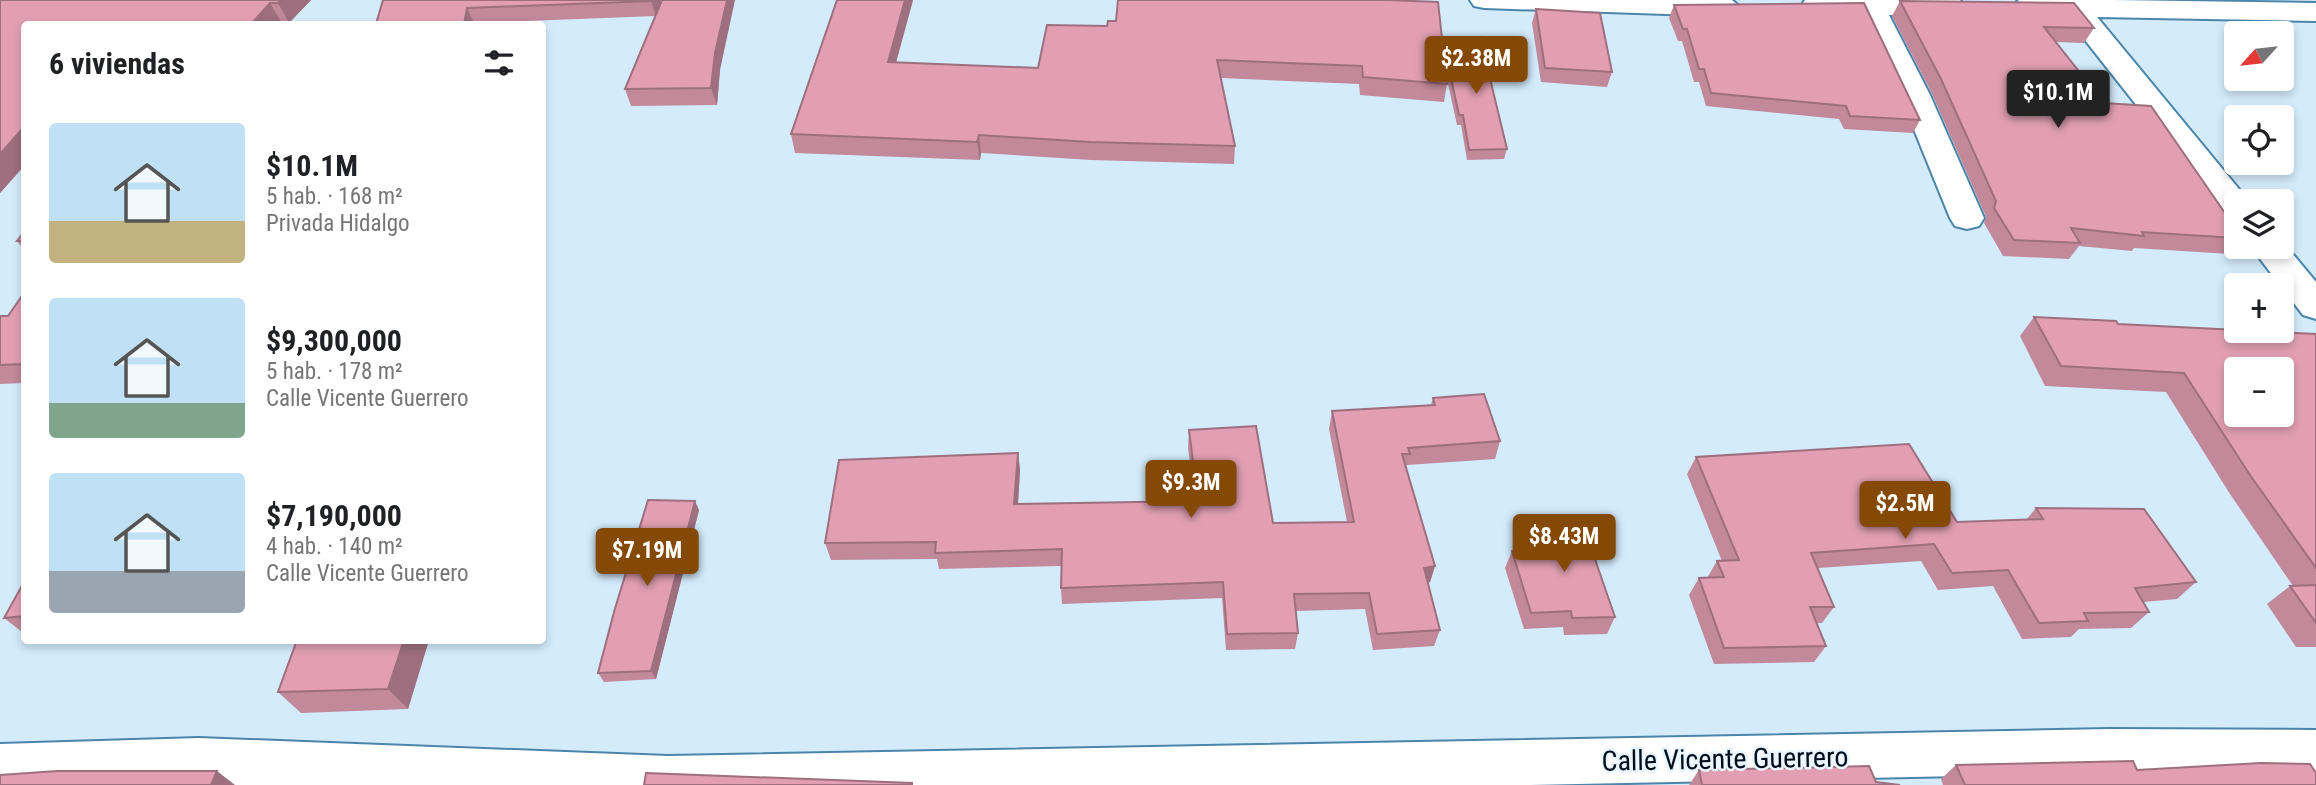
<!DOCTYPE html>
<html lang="es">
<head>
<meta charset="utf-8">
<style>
  :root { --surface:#fff; --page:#f6f6f6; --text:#202124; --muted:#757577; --accent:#854906 }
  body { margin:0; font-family:"Roboto Condensed",sans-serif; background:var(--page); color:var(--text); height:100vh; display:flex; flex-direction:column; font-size:26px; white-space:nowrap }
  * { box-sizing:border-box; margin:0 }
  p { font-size:23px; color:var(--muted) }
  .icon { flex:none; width:38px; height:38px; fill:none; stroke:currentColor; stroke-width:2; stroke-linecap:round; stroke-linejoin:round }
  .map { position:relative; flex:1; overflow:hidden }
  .sheet { position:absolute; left:21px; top:21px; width:525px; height:623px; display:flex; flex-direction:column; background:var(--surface); border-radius:7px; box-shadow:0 4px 10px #0003 }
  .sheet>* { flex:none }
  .needle { width:46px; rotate:243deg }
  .fabs { position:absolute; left:2224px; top:21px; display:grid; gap:14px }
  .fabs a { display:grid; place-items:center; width:70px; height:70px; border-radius:7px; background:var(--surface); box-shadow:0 4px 10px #0003; font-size:35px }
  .price { position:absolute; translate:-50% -60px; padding:0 16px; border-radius:7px; background:var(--accent); color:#fff; font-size:23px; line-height:46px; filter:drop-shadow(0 2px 4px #0008) }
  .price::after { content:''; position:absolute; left:50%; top:42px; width:21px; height:16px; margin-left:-10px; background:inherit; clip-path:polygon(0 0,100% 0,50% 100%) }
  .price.active { background:#222; color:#fff }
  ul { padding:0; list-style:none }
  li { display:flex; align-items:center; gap:21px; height:175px; padding:0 28px }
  li span { display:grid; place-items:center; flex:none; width:196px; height:140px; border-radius:7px; color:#555 }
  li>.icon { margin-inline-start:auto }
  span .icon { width:84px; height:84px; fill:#fffc; stroke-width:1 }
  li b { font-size:30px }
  h2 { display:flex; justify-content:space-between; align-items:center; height:84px; padding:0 28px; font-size:30px }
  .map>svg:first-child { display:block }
</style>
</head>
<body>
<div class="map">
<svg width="2316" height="785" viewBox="0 0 2316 785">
  <rect width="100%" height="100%" fill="#d3ebfb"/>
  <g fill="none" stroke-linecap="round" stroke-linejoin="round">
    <defs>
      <g id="minor">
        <path d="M1470,0H1732L1740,7L1736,13L1726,16L1484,8L1474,6Z"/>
        <path d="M1805,0H1960L1964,6L1960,12L1950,15H1889L1930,95L1984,218L1979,226L1967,229L1955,226L1950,218L1900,95L1860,15L1805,12L1801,6Z"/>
        <path d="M2114,0L2316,3V21L2097,17L2248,200L2236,201V219L2224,216L2066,16L2015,13L2011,7L2019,0Z"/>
        <path d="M2282,241L2316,282V319L2303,315L2251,247H2282Z"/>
        <path d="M2109,729L2316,730V776L2109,773L1530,785H0V744L199,738L668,756Z"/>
      </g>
    </defs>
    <!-- minor casing -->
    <use href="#minor" stroke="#4b85aa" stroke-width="4"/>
    <!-- minor -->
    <use href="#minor" fill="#fff" fill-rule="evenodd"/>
  </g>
  <!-- wall -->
  <g fill="#c2899b">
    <path d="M0,0H311L289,23L24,24V166L0,193Z"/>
    <path d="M383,0H661L659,7L720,70L717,105L631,106L625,89L655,16L474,23L473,24H376Z"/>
    <path d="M913,0L896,63L1038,68L1116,21L1118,0L1447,84L1444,102L1360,95L1359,84L1221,78L1235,146L1234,164L1091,160L981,153L980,160L795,153L791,134Z"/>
    <path d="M1900,1L2094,28L2084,43L2056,42L2104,103L2236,229V247L2230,254L2134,248L2132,251L2079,246L2069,259L2003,256L1984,223L1986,217L1932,94L1892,16Z"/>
    <path d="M1674,5L1920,120L1913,133L1844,129L1839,119L1706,106L1699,82H1694L1682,41H1678L1669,18Z"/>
    <path d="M1536,9L1612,72L1607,87L1541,82L1532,23Z"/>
    <path d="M1450,43L1507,149L1504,159L1467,160L1461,125H1457L1447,79L1449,69H1451L1449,53Z"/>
    <path d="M24,232V250L17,241Z"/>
    <path d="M24,293V383L0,384V316H8Z"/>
    <path d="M2034,317L2118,324L2316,334V647H2296L2267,604L2290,586H2293L2230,494L2166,392L2045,386L2020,336Z"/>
    <path d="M1433,398L1500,441L1495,459L1407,465L1406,469L1435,566L1430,582L1428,583L1440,630L1434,646L1373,650L1365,609L1296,611L1298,633L1295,649L1226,650L1222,598L1062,604L1061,588V566L939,569L937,559L831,560L825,543L1018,453L1020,470L1018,504L1195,502L1188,448L1189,430L1273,523L1347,522L1329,429L1332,411L1431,405Z"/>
    <path d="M1696,457L1957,522L2026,520L2036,508L2196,582L2177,599L2143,602L2149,612L2131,628L2079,629L2071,637L2022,639L1993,586L1938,590L1921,561L1818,568L1834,607L1822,623H1817L1826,646L1814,662L1714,664L1689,595L1699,578H1707L1717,561H1722L1687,474Z"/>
    <path d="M699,510L656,679L604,682L598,673Z"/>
    <path d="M1543,522L1615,617L1607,634L1564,635L1563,627L1524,629L1505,568L1512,551L1539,549L1536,539Z"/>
    <path d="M24,582V631L22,632L4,618Z"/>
    <path d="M429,640L408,709L301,713L278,692Z"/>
    <path d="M1956,765L2137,770L2316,785H1943L1941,779Z"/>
    <path d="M1699,770L1876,782L1900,785H1689Z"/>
  </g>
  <!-- shaded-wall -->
  <g fill="#9e6f7e">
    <path d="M281,0H311L289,23L278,3Z"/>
    <path d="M652,0H661L656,16L651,1Z"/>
    <path d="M727,0H735L720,70L717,105L711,88L715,53Z"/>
    <path d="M905,0H913L891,80L888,62Z"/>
    <path d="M270,3L282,23L280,24H251Z"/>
    <path d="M467,8L474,23L473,24H464Z"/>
    <path d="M24,127V166L0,193V154Z"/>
    <path d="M979,135L981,153L980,160L977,142Z"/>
    <path d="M1018,453L1020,470L1017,521L1014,504Z"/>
    <path d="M695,501L699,510L656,679L651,671Z"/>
    <path d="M1435,566L1430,582L1420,584L1424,568Z"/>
    <path d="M404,640H429L408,709L388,689Z"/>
    <path d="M217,771L235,785H211Z"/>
  </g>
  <!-- building -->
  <g fill="#e29fb4" stroke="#9e6f7e" stroke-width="2" fill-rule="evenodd">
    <path d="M0,0H281L278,3H270L251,24H24V127L0,154Z"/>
    <path d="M383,0H652L651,1L467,8L464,24H376Z"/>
    <path d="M662,0H727L715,53L711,88L625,89Z"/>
    <path d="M837,0H905L888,62L1038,68L1047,25L1107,26L1108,21H1116L1118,0H1389L1438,2L1447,84L1363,77L1362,66L1217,60L1235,146L1090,142L979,135L977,142L791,134Z"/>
    <path d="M1900,1L2074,3L2094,28L2044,27L2104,103L2151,106L2236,229V238L2142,232L2144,236L2071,228L2080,243L2014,240L1994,208L1996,201L1941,79Z"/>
    <path d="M1864,3L1920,120L1850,116L1846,106L1711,93L1704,69H1699L1687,29H1683L1674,5Z"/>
    <path d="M1536,9L1600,13L1612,72L1545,68Z"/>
    <path d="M1480,37L1507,149L1469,150L1463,115H1459L1449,69H1455L1450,43Z"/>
    <path d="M24,232V241H17Z"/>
    <path d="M24,293V364L0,365V316H8Z"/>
    <path d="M2034,317L2116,321L2118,324L2316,334V568L2250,475L2184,373L2061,366ZM2236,369H2282V415H2236Z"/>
    <path d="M1484,394L1500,441L1408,448L1410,454H1402L1435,566L1424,568L1440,630L1377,634L1369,593L1294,594L1298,633L1227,634L1223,582L1061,588L1062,549L935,553L936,542L825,543L839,460L1018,453L1014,504L1198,501L1189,430L1256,426L1273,523L1354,522L1332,411L1435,405L1433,398Z"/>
    <path d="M1909,444L1957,522L2043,519L2036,508L2144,509L2196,582L2135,588L2149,612L2084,613L2088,621L2039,623L2008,570L1952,573L1934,544L1811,553L1834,607H1810L1826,646L1724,648L1699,578L1724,577L1717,561L1739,560L1696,457Z"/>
    <path d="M648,500L695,501L651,671L598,673L614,612Z"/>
    <path d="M1581,519L1615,617L1572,618L1571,611L1531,613L1512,551L1551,548L1543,522Z"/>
    <path d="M24,582V616L4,618Z"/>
    <path d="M2316,585V623L2290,586Z"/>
    <path d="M297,640H404L388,689L278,692Z"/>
    <path d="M2133,761L2137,770L2261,763L2310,764L2316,773V785H1965L1956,765Z"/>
    <path d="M1869,766L1876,782L1900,785H1702L1699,770Z"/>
    <path d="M57,771H217L211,785H0V775Z"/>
    <path d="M646,773L912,783V785H644Z"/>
  </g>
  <g text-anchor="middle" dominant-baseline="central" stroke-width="5" stroke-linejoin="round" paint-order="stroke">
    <!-- near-street labels -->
    <g font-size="28" fill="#000e1c" stroke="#eaf6fe">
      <text transform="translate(1725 759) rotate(-1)">Calle Vicente Guerrero</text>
    </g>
  </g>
</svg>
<div class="fabs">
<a><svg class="needle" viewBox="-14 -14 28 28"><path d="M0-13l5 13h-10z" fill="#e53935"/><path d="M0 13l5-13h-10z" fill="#757577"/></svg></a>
<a><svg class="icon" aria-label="locate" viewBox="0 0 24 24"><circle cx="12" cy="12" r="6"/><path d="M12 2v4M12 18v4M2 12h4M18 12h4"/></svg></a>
<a><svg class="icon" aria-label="layers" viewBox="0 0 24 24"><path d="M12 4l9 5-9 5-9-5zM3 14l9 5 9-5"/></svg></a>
<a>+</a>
<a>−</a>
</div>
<b class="price" style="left:1476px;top:96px">$2.38M</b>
<b class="price active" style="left:2058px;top:130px">$10.1M</b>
<b class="price" style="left:1191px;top:520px">$9.3M</b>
<b class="price" style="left:1905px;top:541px">$2.5M</b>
<b class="price" style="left:1564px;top:574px">$8.43M</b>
<b class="price" style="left:647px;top:588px">$7.19M</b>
<section class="sheet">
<h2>6 viviendas<svg class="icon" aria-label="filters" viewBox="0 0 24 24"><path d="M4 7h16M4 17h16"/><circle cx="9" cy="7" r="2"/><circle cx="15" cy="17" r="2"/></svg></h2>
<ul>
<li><span style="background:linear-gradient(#bfe0f5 70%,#c2b280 0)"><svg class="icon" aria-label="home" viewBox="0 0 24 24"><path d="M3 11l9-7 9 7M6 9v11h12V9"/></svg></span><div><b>$10.1M</b><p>5 hab. · 168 m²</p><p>Privada Hidalgo</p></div></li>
<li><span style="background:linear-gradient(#bfe0f5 75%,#7fa58c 0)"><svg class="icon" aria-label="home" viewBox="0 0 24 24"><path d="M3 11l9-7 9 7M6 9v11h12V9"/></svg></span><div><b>$9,300,000</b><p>5 hab. · 178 m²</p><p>Calle Vicente Guerrero</p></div></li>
<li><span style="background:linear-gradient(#bfe0f5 70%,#9aa5b1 0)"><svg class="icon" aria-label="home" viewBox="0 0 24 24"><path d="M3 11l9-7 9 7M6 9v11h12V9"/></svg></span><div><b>$7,190,000</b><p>4 hab. · 140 m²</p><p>Calle Vicente Guerrero</p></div></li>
</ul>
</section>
</div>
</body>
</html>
